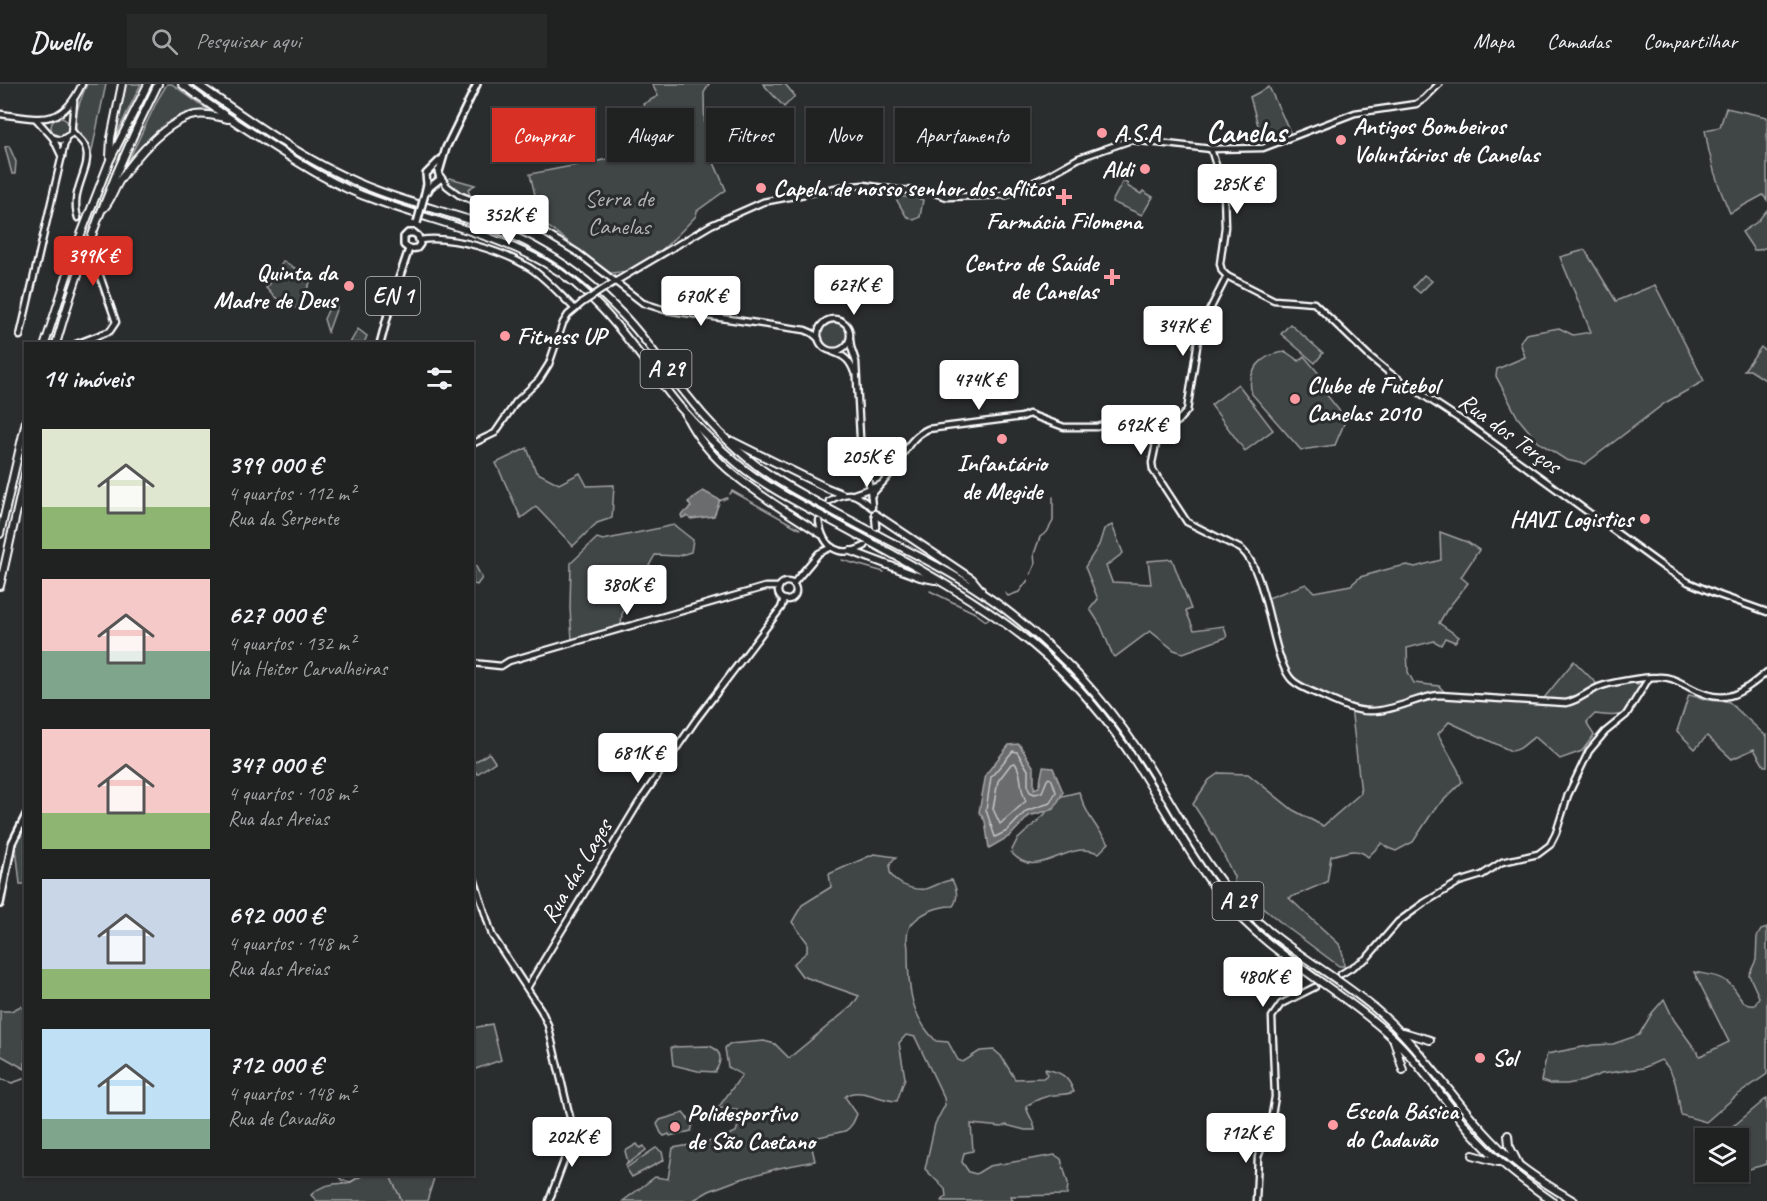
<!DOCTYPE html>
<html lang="pt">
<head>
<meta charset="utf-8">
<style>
  :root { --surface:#202222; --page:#282a2a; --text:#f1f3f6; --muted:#a2a4a5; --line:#3d3f40; --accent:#d93025 }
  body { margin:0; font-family:Caveat,sans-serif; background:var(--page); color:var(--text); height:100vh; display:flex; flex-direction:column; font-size:22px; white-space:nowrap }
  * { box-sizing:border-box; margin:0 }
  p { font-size:20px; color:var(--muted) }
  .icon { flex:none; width:33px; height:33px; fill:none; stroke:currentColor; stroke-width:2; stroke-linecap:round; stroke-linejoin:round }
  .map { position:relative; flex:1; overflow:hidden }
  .drawer { position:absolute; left:24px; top:258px; width:450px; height:834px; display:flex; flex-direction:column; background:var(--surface); border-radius:0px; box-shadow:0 2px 4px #0004,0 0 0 2px var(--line) }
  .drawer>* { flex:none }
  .top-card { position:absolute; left:492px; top:24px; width:570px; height:54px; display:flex; gap:12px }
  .tools { position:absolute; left:1695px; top:1044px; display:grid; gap:12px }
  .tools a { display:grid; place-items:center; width:54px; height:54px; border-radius:0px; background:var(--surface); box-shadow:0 2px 4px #0004,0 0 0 2px var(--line); font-size:30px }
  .price { position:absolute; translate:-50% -51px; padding:0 14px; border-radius:6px; background:#fff; color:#222; font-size:20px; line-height:39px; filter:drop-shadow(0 2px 3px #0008) }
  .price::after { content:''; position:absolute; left:50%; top:36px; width:18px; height:14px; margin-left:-9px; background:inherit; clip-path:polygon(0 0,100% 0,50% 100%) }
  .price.current { background:var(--accent); color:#fff }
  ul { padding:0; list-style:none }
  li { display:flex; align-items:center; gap:18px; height:150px; padding:0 18px }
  li span { display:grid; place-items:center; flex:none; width:168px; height:120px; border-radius:0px; color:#555 }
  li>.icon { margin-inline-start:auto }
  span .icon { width:72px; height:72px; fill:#fffc; stroke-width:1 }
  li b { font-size:26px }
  h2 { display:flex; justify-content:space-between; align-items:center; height:72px; padding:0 18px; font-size:26px }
  .chip { padding:0 21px; border-radius:0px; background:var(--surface); box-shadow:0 2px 4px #0004,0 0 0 2px var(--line); font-size:21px; line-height:54px }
  .chip.current { background:var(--accent); color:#fff }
  header { display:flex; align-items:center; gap:36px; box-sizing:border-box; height:84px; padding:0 30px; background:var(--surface); border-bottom:2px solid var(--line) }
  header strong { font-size:28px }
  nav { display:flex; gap:33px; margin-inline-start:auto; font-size:21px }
  .search { width:420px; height:54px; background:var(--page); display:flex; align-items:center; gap:15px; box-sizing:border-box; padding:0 21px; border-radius:0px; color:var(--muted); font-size:22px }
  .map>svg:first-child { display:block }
</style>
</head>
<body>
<header>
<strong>Dwello</strong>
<div class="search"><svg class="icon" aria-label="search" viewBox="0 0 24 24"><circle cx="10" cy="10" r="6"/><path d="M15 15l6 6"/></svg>Pesquisar aqui</div>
<nav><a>Mapa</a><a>Camadas</a><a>Compartilhar</a></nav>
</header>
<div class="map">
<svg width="1767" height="1117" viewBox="0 0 1767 1117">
  <rect width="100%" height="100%" fill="#2a2d2e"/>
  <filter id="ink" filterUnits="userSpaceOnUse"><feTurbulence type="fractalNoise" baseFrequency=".0167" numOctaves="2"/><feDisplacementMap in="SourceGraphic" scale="12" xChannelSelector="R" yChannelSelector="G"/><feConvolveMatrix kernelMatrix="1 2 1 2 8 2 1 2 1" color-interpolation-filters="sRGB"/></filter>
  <g filter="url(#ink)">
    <!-- green -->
    <g fill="#414445" stroke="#a0a2a2" stroke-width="1.5">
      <path d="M87,0H106L91,71C89,61 85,59 79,51C69,39 82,13 87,0Z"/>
      <path d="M126,0H141L116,51Z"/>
      <path d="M167,0H172L210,28C171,25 148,61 124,86L158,15Z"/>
      <path d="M652,0H709L704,9L705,58L726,106L697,127L696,132C673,155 645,190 610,189L550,144L518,129L537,119L530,90L681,61L682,56L673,37L653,42L643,20L658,12Z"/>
      <path d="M763,0H785L795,12L784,23Z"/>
      <path d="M1269,3L1291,50L1263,59L1250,13Z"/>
      <path d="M1726,24L1767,33V116L1763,111L1730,129C1718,103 1709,74 1705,46L1720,43Z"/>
      <circle cx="60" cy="43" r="9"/>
      <path d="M9,62L16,78L15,90H12L5,63Z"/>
      <path d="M450,94L475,101L468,105L471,116L460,110L446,98V95Z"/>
      <path d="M1123,97L1128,100L1127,102L1141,110L1143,107L1153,113L1142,131L1112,118Z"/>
      <path d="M895,113H914L923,116L920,133L914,136L906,132Z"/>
      <path d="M1767,126V163L1759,166H1754L1742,148L1757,138Z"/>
      <path d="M1585,166L1616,217L1655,201L1704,297L1665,319L1585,380L1566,376L1538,358L1518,334L1496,292L1497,285L1525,273L1520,258L1526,250L1559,244L1573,251L1591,248L1560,173Z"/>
      <path d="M283,177L295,184L292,191L304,198L309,192L312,195L297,224C286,223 273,213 266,204Z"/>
      <path d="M1424,191L1432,197L1420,209L1413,203Z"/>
      <path d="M332,218L337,223L328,248L324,235Z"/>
      <circle cx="834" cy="252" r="13"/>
      <path d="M1290,240L1323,269L1315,279L1281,250Z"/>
      <path d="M358,245L367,252L364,259H350Z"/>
      <path d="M1761,263L1767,268V297L1750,286H1744Z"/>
      <path d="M1286,268L1299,277L1304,272L1331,304L1326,310L1346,335L1335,361L1301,366L1252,310C1245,286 1264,269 1286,268Z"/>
      <path d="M1238,300L1273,346L1245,367L1211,321Z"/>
      <path d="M527,364L536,388L559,400L580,389L587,402L614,401L612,434L597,439L573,462L536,423L521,434L496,379Z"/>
      <path d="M674,441L693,456L691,468L678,472L655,471L622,530L621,542L572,556L570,524L571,479L597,454L603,456Z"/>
      <path d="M1112,441L1123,469L1106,482L1112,498L1151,500L1148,477L1172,475L1191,525L1186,527L1194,546L1224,542L1227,553L1183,569L1174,566L1150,547L1115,573L1113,572L1101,542L1090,525L1098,515L1085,483L1099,461L1104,445Z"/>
      <path d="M1440,448L1467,458L1479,466L1461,493L1468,499L1446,527L1439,539L1459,553L1455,558L1445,554L1441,561L1434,557L1407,564L1408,588L1414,599L1439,602L1450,614L1540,619L1574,577L1599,602L1629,598L1642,601L1645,606C1633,632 1621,634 1595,630L1587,638L1588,642L1594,651L1582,667L1560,675L1535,653C1525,658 1523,666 1511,667L1449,638L1438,650L1458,686L1462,698L1434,726L1413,758L1396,767L1388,764L1382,759L1368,773C1357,762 1344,769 1331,772L1327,798L1289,814L1339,860L1343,871L1344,882H1339L1285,842L1234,799V793L1216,755L1193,720L1209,696L1219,689L1248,690L1293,726L1323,742L1361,709L1351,623L1296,596L1288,586L1278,566L1268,514L1306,500L1314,508L1351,501L1360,493L1392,484L1407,481L1415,483L1441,476Z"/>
      <path d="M473,477L482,494L477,501L473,500Z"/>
      <path d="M1689,611L1708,616L1729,618L1766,652L1767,651V682H1764L1754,665L1732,675L1707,652L1695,665L1677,647Z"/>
      <path d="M489,669L495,678L477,690L473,684V679Z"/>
      <path d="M1079,708C1085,728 1095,743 1109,759L1099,769C1091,766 1083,765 1075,767C1052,772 1031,792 1011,768L1017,756L1045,730L1054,714Z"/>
      <path d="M25,744V800H20L16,763Z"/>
      <path d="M874,770L896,773C876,790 907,808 925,805C935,803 941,797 952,796C957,805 959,814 953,822C937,822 917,830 909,844C905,852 908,859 908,867C908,901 910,932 936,957L948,958L958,976L963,978L980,967L994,966L1001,972L1015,995L1043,994L1047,991L1045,985C1061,988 1068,992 1074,1008C1066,1011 1062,1010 1054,1011C1044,1012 1034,1017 1026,1022C1028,1032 1034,1036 1035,1046H1025L1006,1041L1002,1043L971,1040L973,1067L964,1069L962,1078L969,1088L976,1090L989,1082L1055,1071L1061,1075L1068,1099L1067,1111L1011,1112L1013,1117H942L946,1112L945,1105L925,1085L935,1040L945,1021L944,1014L915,953L906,951L899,959L905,994L897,1017C880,1017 866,1005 849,1010L845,1013L857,1030C854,1037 852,1043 845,1047L810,1055L815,1077L779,1084L738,1096L709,1107L692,1117H623L655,1093L668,1095L673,1064L713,1057L736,1048L740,1035L737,1025L718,1024L742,991L728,983L725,964L729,960L764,957L775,960L789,974L852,922L859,912L802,892L793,880L807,868V858L792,838L802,821L831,803L829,790Z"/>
      <path d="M1767,844V990L1736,1012L1706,1038L1681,1031C1677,1011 1678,990 1661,976L1643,984L1601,990L1583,997L1567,1000H1550L1541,997L1547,970L1593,961L1613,960L1639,951L1652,929L1664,915L1674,936L1700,972L1729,958L1694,888C1708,891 1721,891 1731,901C1739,908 1742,924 1755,921L1759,913L1749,891L1756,876L1757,853L1761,846Z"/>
      <path d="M21,922L25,928V985L0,971V927H11Z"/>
      <path d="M492,940L501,976L473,986V944Z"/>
      <path d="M710,962C723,968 722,977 715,988L698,987L673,981L671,963Z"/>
      <path d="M1767,1014V1080L1739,1088H1729H1738V1054H1712L1736,1040Z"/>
      <path d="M683,1029L693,1040L691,1047L670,1052L669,1050L664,1052L661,1049L657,1040L660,1036Z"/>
      <path d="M637,1060L640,1064L644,1062L646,1066L625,1082L628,1078L625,1067Z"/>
      <path d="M656,1064L662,1068L664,1076L632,1093L626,1084Z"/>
      <path d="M363,1091V1090L435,1091L427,1117H317L311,1111C319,1102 335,1098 347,1100Z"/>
    </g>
    <!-- water -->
    <g fill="#6a6c6d" stroke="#a6a7a7" stroke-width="1.5">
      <path d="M703,407L720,416L714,432L691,435L687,432L682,434L681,431L691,423L688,418Z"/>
      <path d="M1019,660L1034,684V705L1039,703L1043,683L1053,684L1063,708L1054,725L1029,732L1010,752L989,764L985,737L979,728L986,690L1009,661Z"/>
    </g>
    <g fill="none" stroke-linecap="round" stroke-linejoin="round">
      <!-- shore -->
      <g stroke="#c3c4c5" stroke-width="1.5">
        <path d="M1013,667L1017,668L1028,686V704L1030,708L1035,710L1042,708L1047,696L1049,694L1052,696L1056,708L1050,719L1026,727L1007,747L995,753L986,726L991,693Z"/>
        <path d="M1015,679C1024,692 1018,702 1026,717L1000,740L993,725L998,697L1011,680Z"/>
      </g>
      <!-- stream -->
      <g stroke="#a6a7a7" stroke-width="1.5">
        <path d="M730,410L732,407L800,445"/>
        <path d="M719,417L727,414"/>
        <path d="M842,476L884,488"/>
        <path d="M1031,490L1035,480L1034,470L1040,453L1047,448L1053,437V413"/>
        <path d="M930,507L975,529L986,537L988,535"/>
        <path d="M1005,509L1008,512L1019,508L1028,496"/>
        <path d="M0,995L12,999L26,994"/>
        <path d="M337,1090L342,1096L351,1098L364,1090"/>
        <path d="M389,1090L402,1117"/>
      </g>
      <!-- secondary-tunnel -->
      <g stroke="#3f4243" stroke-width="4.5" stroke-dasharray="4.5 2" stroke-linecap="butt">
        <path d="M78,134L93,172"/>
        <path d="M1315,903L1341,890"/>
      </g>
      <defs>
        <g id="secondary">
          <path d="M0,30C41,35 62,44 82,0"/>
          <path d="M36,35L53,54L62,73"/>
          <path d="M72,47C76,53 84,57 86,65C92,85 69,106 78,134"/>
          <path d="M53,54L61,56L71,50L74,17"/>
          <path d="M1211,65L1224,107L1225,143L1220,180L1222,187L1227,192L1274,216L1314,219L1369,272L1391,290L1467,340L1665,484L1688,498L1719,511L1767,528"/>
          <path d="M441,93L447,102L459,111L525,137L578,169L643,219L665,226L805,246L812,249L819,255"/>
          <path d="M420,156C452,151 503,167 530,184C547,195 561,212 575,225"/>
          <path d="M1227,192L1204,237L1198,256L1187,327L1156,360L1152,379L1153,386L1187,438L1241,465C1263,483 1270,547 1281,576C1284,583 1286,590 1292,596C1300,604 1314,608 1324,613C1339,620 1356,628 1372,627C1395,627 1417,613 1439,611L1566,619C1578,617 1587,608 1599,603C1611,598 1645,593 1658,593C1670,592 1679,598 1689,603C1724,622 1738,612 1767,588"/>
          <path d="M608,202L711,141L763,118L841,103L864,101L897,106L928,107L947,113L1007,111L1047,92L1079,74L1131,56L1211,65L1263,64L1355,29L1416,20L1424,15L1439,0"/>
          <circle cx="834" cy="251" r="16"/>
          <path d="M20,252L66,54"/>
          <path d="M850,255L851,263L856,278L861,372L870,403L872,423"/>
          <path d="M76,260L110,247L116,238L93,172"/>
          <path d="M833,268C845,272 850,277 854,288"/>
          <path d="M472,360L495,349L516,318L539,296L549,280L563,239L568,231L582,219"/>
          <path d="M854,410L880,401"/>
          <path d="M871,412C877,404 884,398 890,390C902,374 909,353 928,345L1022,333L1029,330L1064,343H1097L1121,336H1128L1156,360"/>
          <path d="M829,417C848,406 855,408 871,423"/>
          <path d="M875,431L876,443"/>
          <path d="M819,437C823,464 839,475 865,462"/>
          <circle cx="787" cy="507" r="9"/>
          <path d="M793,500L819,469L832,463"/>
          <path d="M472,579L501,582L509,577L765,503H779"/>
          <path d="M472,788L492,851L541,926L548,941L573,1046L572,1055L549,1117"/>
          <path d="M1341,890L1367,874L1398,838L1424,819L1459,798L1482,791L1502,778L1538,770L1550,761L1556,749L1568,711L1589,667L1605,648L1626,631L1649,594"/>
          <path d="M527,904L638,720L696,636L781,524L784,515"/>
          <path d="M1256,1117L1258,1073L1262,1063L1268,1054L1275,1013L1272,933L1281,920L1315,903"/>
        </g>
        <g id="primary">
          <path d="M439,88L446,64L477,0"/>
          <path d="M428,107L430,103L440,95L438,87"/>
          <path d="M424,113L427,100L426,90L440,76"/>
          <path d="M409,165L417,164L420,160L418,152L414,149"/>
          <path d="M409,165L404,161V153L408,149H414"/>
          <path d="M380,260L392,215L409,165"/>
          <path d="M0,820L12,759L26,731"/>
        </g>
        <g id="highway">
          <path d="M182,0C205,19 231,35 257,52C296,77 331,101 375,116C432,137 492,149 545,179C605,213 638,272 680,323C697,343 718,363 738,380C768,405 805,422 839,441C905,477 973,512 1032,560C1073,594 1109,637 1138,682C1166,725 1189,771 1221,812C1269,872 1340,904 1395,956C1423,983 1444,1017 1470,1047C1494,1075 1522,1096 1552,1117"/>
          <path d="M197,0C253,39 312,82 376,106C433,128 494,137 546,169C575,186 601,208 624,232C647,256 665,284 686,310C706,336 730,361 756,381C782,401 813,416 842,432C890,458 940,481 985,511C1005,524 1024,540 1042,556C1083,592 1118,634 1147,680C1175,724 1198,771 1231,810C1273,860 1325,883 1373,923C1425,965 1457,1025 1507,1071C1527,1089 1550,1103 1574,1117"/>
          <path d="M110,73L111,54L122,0"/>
          <path d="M104,124C112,115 114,105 120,96C136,72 167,36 196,31C207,29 218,33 228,35"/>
          <path d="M45,260L78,158L110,76L148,0"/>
          <path d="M56,260C82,170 116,83 158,0"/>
          <path d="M686,332C713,387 771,417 821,450"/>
          <path d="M732,357L827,404L842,410"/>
          <path d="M875,430L972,495L981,506"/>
          <path d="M0,450L26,337"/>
          <path d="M851,467L920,493L935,496"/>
          <path d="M0,502L26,386"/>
          <path d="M1403,948L1430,956"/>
          <path d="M1394,957L1403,986"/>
          <path d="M1508,1051L1509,1061L1518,1079"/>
          <path d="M1473,1071L1498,1078"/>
        </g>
      </defs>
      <!-- secondary casing -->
      <use href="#secondary" stroke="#fff" stroke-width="9"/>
      <!-- primary casing -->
      <use href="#primary" stroke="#fff" stroke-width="10"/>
      <!-- highway casing -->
      <use href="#highway" stroke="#fff" stroke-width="10"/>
      <!-- secondary -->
      <use href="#secondary" stroke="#2a2d2e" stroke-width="4.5"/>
      <!-- primary -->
      <use href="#primary" stroke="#2a2d2e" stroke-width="5"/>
      <!-- highway -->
      <use href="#highway" stroke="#2a2d2e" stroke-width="6"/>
      <defs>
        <path id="secondary-bridge" d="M582,219L608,202"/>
        <path id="primary-bridge" d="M417,139L424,113"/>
      </defs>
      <!-- secondary-bridge casing -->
      <use href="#secondary-bridge" stroke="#fff" stroke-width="9" stroke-linecap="butt"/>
      <!-- primary-bridge casing -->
      <use href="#primary-bridge" stroke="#fff" stroke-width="10" stroke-linecap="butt"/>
      <!-- secondary-bridge -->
      <use href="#secondary-bridge" stroke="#2a2d2e" stroke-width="4.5"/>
      <!-- primary-bridge -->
      <use href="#primary-bridge" stroke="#2a2d2e" stroke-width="5"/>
    </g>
  </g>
  <!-- markers -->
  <g fill="#ff9aa2" stroke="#2a2d2e" stroke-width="2">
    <circle cx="1102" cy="49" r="6"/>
    <circle cx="1341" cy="56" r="6"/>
    <circle cx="1145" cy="85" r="6"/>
    <circle cx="761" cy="104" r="6"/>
    <path d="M1061 104h6v6h6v6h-6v6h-6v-6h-6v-6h6z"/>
    <path d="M1109 184h6v6h6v6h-6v6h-6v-6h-6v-6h6z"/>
    <circle cx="349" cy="202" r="6"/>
    <circle cx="505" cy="252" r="6"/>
    <circle cx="1295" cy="315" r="6"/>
    <circle cx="1002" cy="355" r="6"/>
    <circle cx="1645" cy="435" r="6"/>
    <circle cx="1480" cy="974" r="6"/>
    <circle cx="1333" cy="1041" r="6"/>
    <circle cx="675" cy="1043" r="6"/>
  </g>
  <g text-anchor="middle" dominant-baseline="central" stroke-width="6" stroke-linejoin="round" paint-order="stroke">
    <!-- shield labels -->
    <g fill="#2a2d2e" stroke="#bfc0c0" stroke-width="1.5">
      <rect x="366" y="193" width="54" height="38" rx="4.5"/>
      <rect x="640.5" y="266" width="51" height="38" rx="4.5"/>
      <rect x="1212.5" y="798" width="51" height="38" rx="4.5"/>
    </g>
    <g font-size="22" font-weight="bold" fill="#fff">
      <text x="393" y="212">EN 1</text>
      <text x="666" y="285">A 29</text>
      <text x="1238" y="817">A 29</text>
    </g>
    <!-- poi labels -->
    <g font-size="24" font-weight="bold" fill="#fff" stroke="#2a2d2e" text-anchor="start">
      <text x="1353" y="42">Antigos Bombeiros<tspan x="1353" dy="28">Voluntários de Canelas</tspan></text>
      <text x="1114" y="49">A.S.A</text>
      <text x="1133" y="85" text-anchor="end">Aldi</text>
      <text x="773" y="104">Capela de nosso senhor dos aflitos</text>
      <text x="1064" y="137" text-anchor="middle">Farmácia Filomena</text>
      <text x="1098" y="179" text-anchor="end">Centro de Saúde<tspan x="1098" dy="28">de Canelas</tspan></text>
      <text x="337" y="188" text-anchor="end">Quinta da<tspan x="337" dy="28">Madre de Deus</tspan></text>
      <text x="517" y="252">Fitness UP</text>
      <text x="1307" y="301">Clube de Futebol<tspan x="1307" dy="28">Canelas 2010</tspan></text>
      <text x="1002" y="379" text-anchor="middle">Infantário<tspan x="1002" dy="28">de Megide</tspan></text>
      <text x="1633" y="435" text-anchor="end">HAVI Logistics</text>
      <text x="1492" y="974">Sol</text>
      <text x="1345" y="1027">Escola Básica<tspan x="1345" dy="28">do Cadavão</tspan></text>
      <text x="687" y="1029">Polidesportivo<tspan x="687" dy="28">de São Caetano</tspan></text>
    </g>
    <!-- park labels -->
    <g font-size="24" fill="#b3b4b5" stroke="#2a2d2e">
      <text x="619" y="114">Serra de<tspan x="619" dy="28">Canelas</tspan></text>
    </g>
    <!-- street labels -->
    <g font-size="24" fill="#fff" stroke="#2a2d2e">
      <text transform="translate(1510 349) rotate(36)">Rua dos Terços</text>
      <text transform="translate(576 787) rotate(-59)">Rua das Lages</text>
    </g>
    <!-- district labels -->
    <g font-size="30" font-weight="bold" fill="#fff" stroke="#2a2d2e">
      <text x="1246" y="48">Canelas</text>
    </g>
  </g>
</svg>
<div class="tools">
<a><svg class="icon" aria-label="layers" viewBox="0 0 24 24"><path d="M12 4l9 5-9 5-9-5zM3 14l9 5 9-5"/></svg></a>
</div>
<b class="price" style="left:1237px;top:131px">285K €</b>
<b class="price" style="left:509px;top:162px">352K €</b>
<b class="price current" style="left:93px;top:203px">399K €</b>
<b class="price" style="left:854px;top:232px">627K €</b>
<b class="price" style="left:701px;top:243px">670K €</b>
<b class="price" style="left:1183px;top:273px">347K €</b>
<b class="price" style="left:979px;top:327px">474K €</b>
<b class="price" style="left:1141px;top:372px">692K €</b>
<b class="price" style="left:867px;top:404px">205K €</b>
<b class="price" style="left:627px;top:532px">380K €</b>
<b class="price" style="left:638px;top:700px">681K €</b>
<b class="price" style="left:1263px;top:924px">480K €</b>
<b class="price" style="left:1246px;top:1080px">712K €</b>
<b class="price" style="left:572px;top:1084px">202K €</b>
<div class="top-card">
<a class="chip current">Comprar</a>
<a class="chip">Alugar</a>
<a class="chip">Filtros</a>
<a class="chip">Novo</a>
<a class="chip">Apartamento</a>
</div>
<section class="drawer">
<h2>14 imóveis<svg class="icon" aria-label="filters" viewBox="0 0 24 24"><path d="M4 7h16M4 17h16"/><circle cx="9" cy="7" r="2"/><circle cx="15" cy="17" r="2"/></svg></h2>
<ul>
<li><span style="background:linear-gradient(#dfe7d0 65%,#8fb573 0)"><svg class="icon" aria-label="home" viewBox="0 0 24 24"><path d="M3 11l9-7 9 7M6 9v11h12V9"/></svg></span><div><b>399 000 €</b><p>4 quartos · 112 m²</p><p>Rua da Serpente</p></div></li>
<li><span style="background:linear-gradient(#f6c9c9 60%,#7fa58c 0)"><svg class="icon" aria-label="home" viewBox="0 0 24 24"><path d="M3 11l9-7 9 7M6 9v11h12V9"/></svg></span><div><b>627 000 €</b><p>4 quartos · 132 m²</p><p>Via Heitor Carvalheiras</p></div></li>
<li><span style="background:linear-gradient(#f6c9c9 70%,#8fb573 0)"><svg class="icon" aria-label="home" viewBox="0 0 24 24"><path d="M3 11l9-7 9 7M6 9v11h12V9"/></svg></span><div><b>347 000 €</b><p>4 quartos · 108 m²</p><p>Rua das Areias</p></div></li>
<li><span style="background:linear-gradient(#c9d6e8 75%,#8fb573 0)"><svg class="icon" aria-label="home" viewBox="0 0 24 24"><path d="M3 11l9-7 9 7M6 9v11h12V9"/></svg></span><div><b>692 000 €</b><p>4 quartos · 148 m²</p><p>Rua das Areias</p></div></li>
<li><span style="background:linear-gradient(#bfe0f5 75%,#7fa58c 0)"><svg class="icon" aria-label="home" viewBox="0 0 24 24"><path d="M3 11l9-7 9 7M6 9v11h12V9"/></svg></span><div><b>712 000 €</b><p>4 quartos · 148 m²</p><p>Rua de Cavadão</p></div></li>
</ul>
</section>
</div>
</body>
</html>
